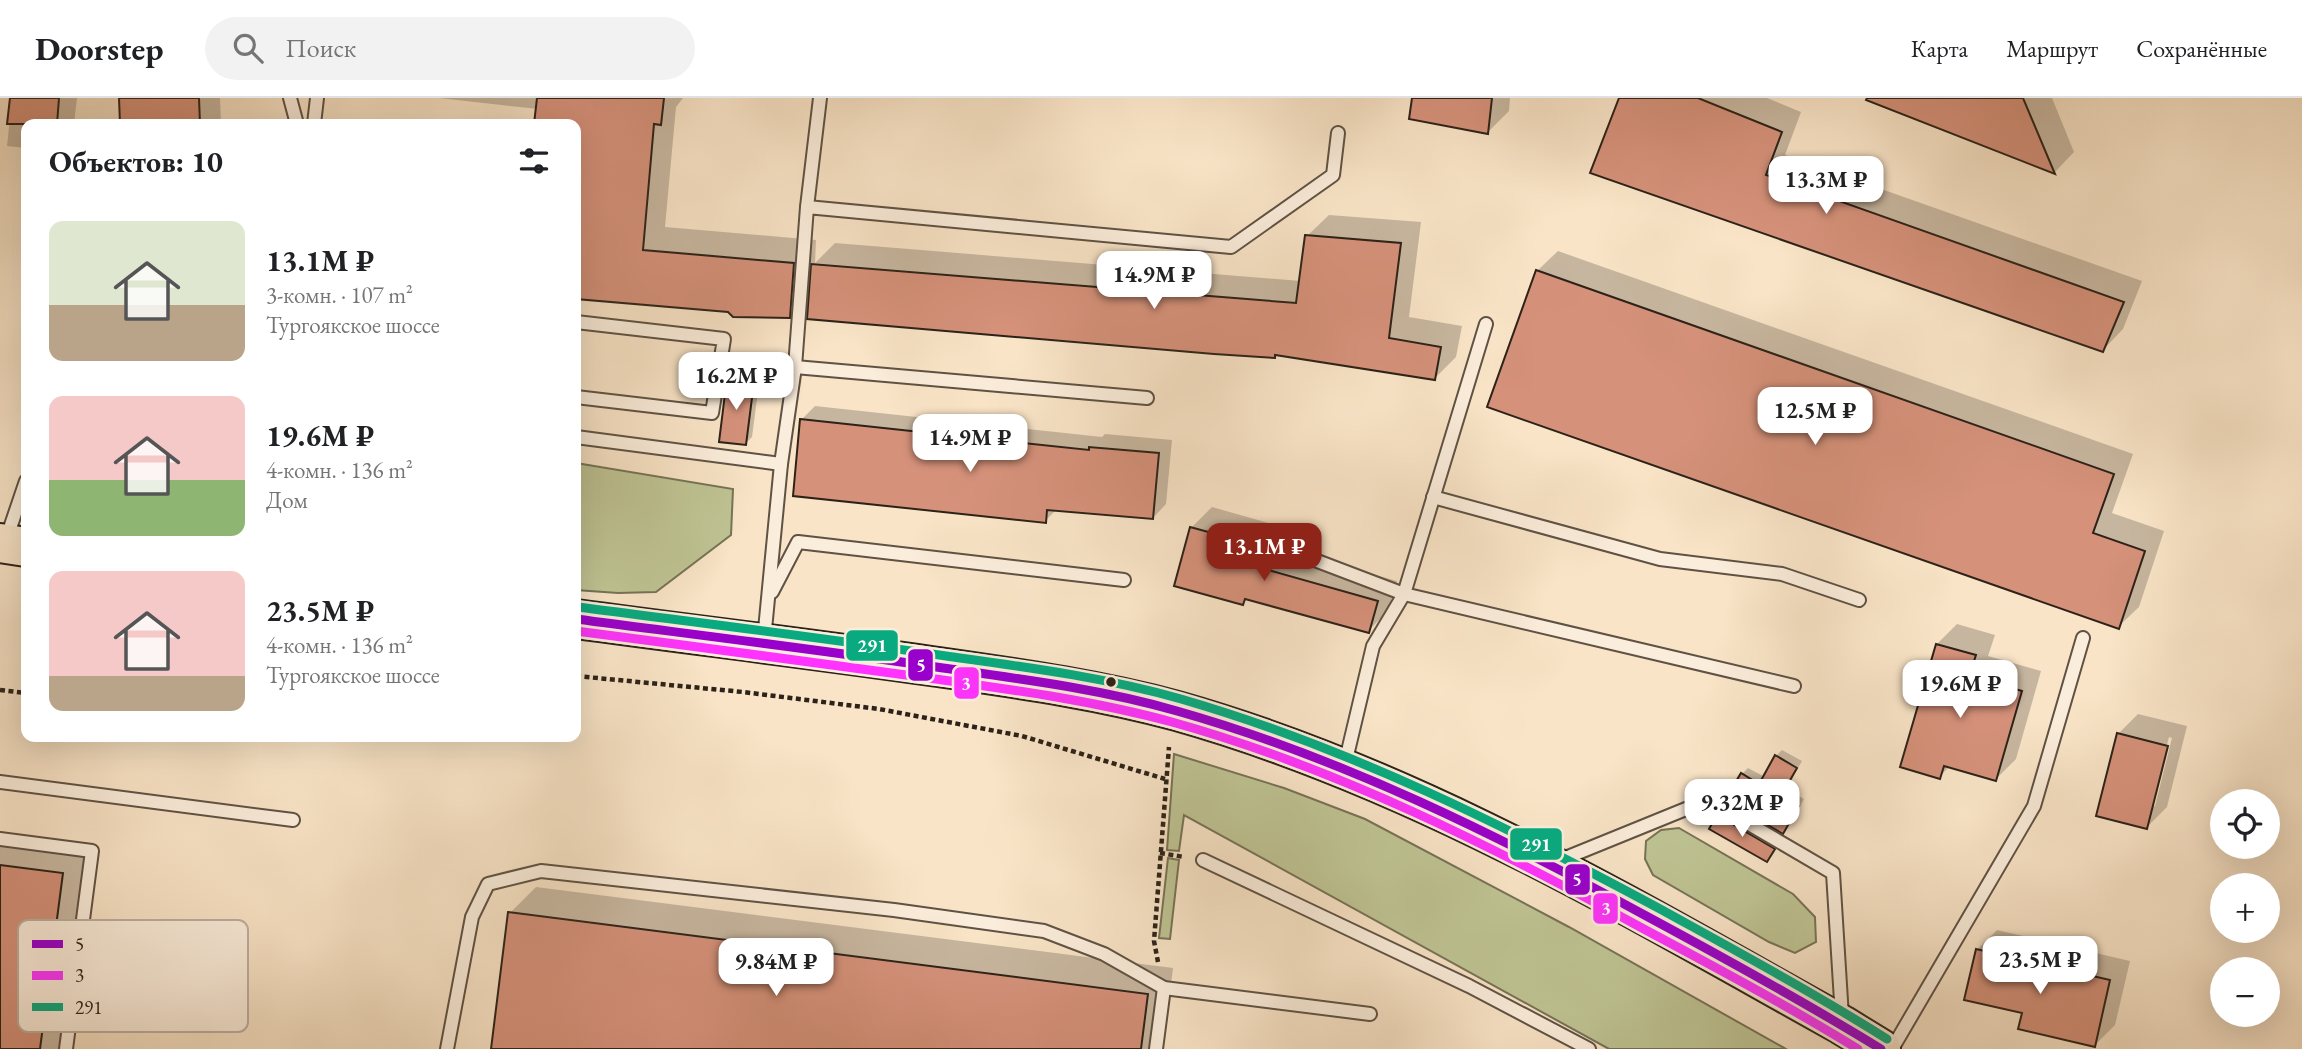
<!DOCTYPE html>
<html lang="ru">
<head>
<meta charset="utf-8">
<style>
  :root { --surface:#fff; --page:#f2f2f2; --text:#202124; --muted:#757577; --line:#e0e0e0; --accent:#8f2418 }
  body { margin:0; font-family:"EB Garamond",serif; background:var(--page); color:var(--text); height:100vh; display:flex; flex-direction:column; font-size:26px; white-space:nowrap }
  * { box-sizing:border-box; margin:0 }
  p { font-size:23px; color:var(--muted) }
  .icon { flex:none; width:38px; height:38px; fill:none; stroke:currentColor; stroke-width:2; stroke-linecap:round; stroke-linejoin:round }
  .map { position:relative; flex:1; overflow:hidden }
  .panel { position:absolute; left:21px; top:21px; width:560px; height:623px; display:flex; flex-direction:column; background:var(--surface); border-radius:14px; box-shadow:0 7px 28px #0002 }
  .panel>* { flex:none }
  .controls { position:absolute; left:2210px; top:691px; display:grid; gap:14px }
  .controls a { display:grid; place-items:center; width:70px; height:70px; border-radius:50%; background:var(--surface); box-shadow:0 7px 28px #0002; font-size:35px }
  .price { position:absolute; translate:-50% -60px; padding:0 16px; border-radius:14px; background:#fff; color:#222; font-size:23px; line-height:46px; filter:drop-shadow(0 2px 4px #0008) }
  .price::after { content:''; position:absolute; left:50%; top:42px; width:21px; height:16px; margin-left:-10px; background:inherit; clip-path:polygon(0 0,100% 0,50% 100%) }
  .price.current { background:var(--accent); color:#fff }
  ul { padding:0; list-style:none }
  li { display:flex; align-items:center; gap:21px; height:175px; padding:0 28px }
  li span { display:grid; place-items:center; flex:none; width:196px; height:140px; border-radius:14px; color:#555 }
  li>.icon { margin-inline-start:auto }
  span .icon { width:84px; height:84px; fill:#fffc; stroke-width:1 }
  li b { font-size:30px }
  h2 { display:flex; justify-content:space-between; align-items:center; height:84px; padding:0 28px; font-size:30px }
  header { display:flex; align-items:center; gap:42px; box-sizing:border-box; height:98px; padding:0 35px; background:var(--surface); border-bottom:2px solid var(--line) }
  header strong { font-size:33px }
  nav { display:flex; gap:38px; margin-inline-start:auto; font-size:24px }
  .search { width:490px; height:63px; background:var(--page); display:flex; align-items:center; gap:18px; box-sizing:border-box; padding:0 24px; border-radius:38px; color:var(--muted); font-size:26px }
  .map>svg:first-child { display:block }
</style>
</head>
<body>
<header>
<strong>Doorstep</strong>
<div class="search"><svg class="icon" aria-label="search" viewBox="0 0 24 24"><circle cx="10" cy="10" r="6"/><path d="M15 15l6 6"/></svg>Поиск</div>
<nav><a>Карта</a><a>Маршрут</a><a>Сохранённые</a></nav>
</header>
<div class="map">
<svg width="2302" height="951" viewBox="0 0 2302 951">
  <rect width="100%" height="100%" fill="#f9e4c7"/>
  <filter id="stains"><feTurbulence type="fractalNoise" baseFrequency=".00286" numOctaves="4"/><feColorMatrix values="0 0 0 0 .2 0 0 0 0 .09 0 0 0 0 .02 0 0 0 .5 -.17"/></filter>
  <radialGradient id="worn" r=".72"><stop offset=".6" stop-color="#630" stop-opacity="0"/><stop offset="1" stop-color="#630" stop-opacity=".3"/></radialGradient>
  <!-- green -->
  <g fill="#bfc494" stroke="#767356" stroke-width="2">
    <path d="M576,365L733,391L731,437L656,494L618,495L576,492Z"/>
    <path d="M1174,656L1284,690L1365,721L1569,829L1786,951H1609L1184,717L1179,753L1167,752Z"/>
    <path d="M1679,730L1793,796L1815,819L1816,844L1795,855L1769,844L1653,777L1645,761L1646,743L1661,732Z"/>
    <path d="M1168,760L1179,762L1170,841L1159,840Z"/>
  </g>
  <!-- shadow -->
  <g fill="#0003" fill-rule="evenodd">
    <path d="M12,0H77L74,26H26V50L7,48Z"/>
    <path d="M121,0H220L221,26H122Z"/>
    <path d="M439,0H683L676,9L665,129L816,142L815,165L835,145L1301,183L1307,138L1329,117L1421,124L1409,219L1462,228L1456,259L1435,280L1277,255L1275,258L811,196L789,218L576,199V26H536L538,11Z"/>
    <path d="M1413,0H1510L1509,13L1488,34Z"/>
    <path d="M1621,0H1767L1801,14L1785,57L2142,183L2123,231L2103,252L1592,74Z"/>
    <path d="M1865,0H2052L2074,54L2055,74Z"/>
    <path d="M1558,153L2133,356L2112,415L2164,433L2139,509L2118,529L1537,173Z"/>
    <path d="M735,275L760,278L752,339L745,346L729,281Z"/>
    <path d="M815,308L1102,339L1105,336L1172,342L1166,406L1153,420L1057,411L1045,423L801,322Z"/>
    <path d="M1212,409L1279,428L1273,449L1397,483L1388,513L1368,533L1248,500L1243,505L1191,430Z"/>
    <path d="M1957,526L1995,537L1988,558L2041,573L2016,661L1996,681L1950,668L1939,679L1937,546Z"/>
    <path d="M2138,616L2187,628L2167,709L2147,729L2118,636ZM2169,639L2172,640L2155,708H2151Z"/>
    <path d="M1782,652L1802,663L1786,691L1804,701L1789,727L1783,734L1742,676L1748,670L1765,679L1776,658Z"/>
    <path d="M1724,712L1780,744L1767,762L1718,718Z"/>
    <path d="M0,738L88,750L62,951H0Z"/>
    <path d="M536,789L1173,870L1163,951H492L510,815Z"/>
    <path d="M1997,832L2130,863L2115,927L2095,947L2024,914L1977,852Z"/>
  </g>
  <!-- building -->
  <g fill="#d5917a" stroke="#2c2219" stroke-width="2">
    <path d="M10,0H59L57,26H7Z"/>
    <path d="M119,0H199L200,26H120Z"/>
    <path d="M537,0H664L661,27L654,26L643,152L794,165L790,220L733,219L728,214L576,201V26H534Z"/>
    <path d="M1412,0H1492L1488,36L1409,21Z"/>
    <path d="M1619,0H1698L1782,34L1766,77L2124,204L2103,254L1590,75Z"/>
    <path d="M1867,0H2023L2055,76L1866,2Z"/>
    <path d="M1305,137L1401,145L1389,240L1441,249L1435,282L1275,257V260L1214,256L807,221L811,166L1296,205Z"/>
    <path d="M1536,172L2114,376L2093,435L2145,453L2119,531L1487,309Z"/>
    <path d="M727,280L754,284L746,347L719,344Z"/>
    <path d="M800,321L1089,352V349L1159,355L1153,421L1047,412L1046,425L793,398Z"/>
    <path d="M1190,429L1260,448L1254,468L1378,503L1369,535L1245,501L1243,507L1174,488Z"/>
    <path d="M1936,546L1976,557L1969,578L2022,593L1996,683L1944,668L1940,681L1900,669Z"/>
    <path d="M2117,635L2168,648L2147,731L2096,718Z"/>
    <path d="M1775,657L1797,670L1781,698L1799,708L1783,736L1725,702L1741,675L1759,686Z"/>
    <path d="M1717,717L1775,751L1767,764L1709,731Z"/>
    <path d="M0,767L63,775L40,951H0Z"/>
    <path d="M508,814L1148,896L1141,951H491Z"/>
    <path d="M1976,851L2110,882L2095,949L2018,931L2022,915L1964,902Z"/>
  </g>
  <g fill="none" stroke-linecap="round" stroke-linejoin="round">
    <defs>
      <g id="service">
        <path d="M290,0L297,26"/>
        <path d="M314,26L317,0"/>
        <path d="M807,109L820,0"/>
        <path d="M576,224L724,241L712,315L576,299"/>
        <path d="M795,269L807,109L1231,149L1333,77L1338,35"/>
        <path d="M576,339L781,366"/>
        <path d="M1433,399L1660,461L1782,476L1859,502"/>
        <path d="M6,442L26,383"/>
        <path d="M1283,450L1404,496L1794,588"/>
        <path d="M772,494L798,444L1124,482"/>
        <path d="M764,542L781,366L795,269L1147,300"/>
        <path d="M1345,666L1373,548L1404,496L1486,226"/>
        <path d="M0,684L293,722"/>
        <path d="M0,741L92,753L66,951"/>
        <path d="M1203,762L1469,888L1589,951"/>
        <path d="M1558,763L1708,702L1833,775L1842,919"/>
        <path d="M447,951L472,819L488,786L541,773L894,812L1044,833L1104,856L1164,890L1370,916"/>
        <path d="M1156,951L1164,890"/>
        <path d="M1892,951L2034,708L2083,540"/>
      </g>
      <g id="primary">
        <path d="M0,445L26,449"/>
        <path d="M576,521C694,537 813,551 931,568C1014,580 1096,591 1177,613C1415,680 1628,808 1842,927L1881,951"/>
      </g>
    </defs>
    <!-- service casing -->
    <use href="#service" stroke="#5f5244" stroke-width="16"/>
    <!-- primary casing -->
    <use href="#primary" stroke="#2c2219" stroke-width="42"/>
    <!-- path -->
    <g stroke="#2c2219" stroke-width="4.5" stroke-dasharray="5 3.5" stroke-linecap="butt">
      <path d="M576,578L743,594L879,611L1022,638L1165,681"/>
      <path d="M0,592L26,595"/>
      <path d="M1160,755L1184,759"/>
      <path d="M1158,864L1154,843L1169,649"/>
    </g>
    <!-- service -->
    <use href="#service" stroke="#fbeddb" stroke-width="12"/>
    <!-- primary -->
    <use href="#primary" stroke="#f9e4c7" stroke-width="38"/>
    <defs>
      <path id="bus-1" d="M576,521C698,537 821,552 943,570C1021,581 1101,591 1177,613C1343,660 1499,738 1650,820C1728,862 1806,905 1881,951"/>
      <path id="bus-2" d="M576,533C696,549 816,564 936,581C1015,592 1095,603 1172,624C1337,670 1492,748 1642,830C1715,869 1788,908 1858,951"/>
      <path id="bus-3" d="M578,509C701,525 824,540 946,558C1025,569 1104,579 1181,601C1350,650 1508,729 1662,812C1738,854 1814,895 1887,941"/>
    </defs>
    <!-- bus-1 casing -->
    <use href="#bus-1" stroke="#fbeddb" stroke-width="14"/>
    <!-- bus-2 casing -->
    <use href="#bus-2" stroke="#fbeddb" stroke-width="14"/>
    <!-- bus-3 casing -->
    <use href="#bus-3" stroke="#fbeddb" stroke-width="14"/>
    <!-- bus-1 -->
    <use href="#bus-1" stroke="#90c" stroke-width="9"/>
    <!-- bus-2 -->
    <use href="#bus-2" stroke="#f3f" stroke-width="9"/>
    <!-- bus-3 -->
    <use href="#bus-3" stroke="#09aa7f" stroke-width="9"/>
  </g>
  <!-- markers -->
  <circle fill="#2c2219" stroke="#fbeddb" stroke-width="2.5" cx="1111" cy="584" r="6"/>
  <!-- legend -->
  <rect x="18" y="822" width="230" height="112" rx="10" fill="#fbeddb" stroke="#bdb0a1" stroke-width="2"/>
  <rect x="32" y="842" width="31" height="8" fill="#90c"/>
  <rect x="32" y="873" width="31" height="9" fill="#f3f"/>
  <rect x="32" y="905" width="31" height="8" fill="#09aa7f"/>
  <g font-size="19" fill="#2c2219">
    <text x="75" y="853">5</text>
    <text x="75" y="884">3</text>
    <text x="75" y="916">291</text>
  </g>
  <g stroke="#fbeddb" stroke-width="2.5">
    <rect x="845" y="531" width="54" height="33" rx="7" fill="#09aa7f"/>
    <rect x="907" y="550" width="27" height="34" rx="7" fill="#90c"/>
    <rect x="953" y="568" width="27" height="34" rx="7" fill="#f3f"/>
    <rect x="1509" y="729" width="54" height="34" rx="7" fill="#09aa7f"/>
    <rect x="1564" y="765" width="27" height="33" rx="7" fill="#90c"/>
    <rect x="1592" y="794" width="27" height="33" rx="7" fill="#f3f"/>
  </g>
  <g font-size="19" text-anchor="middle" font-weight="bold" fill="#fff">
    <text x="872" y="554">291</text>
    <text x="921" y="574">5</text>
    <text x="966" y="592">3</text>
    <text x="1536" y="753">291</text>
    <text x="1577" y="788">5</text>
    <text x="1606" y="817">3</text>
  </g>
  <rect width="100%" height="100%" filter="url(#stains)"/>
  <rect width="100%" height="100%" fill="url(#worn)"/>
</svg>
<div class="controls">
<a><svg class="icon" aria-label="locate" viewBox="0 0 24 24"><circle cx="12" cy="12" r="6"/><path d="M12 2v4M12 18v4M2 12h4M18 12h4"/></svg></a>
<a>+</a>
<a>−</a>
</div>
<b class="price" style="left:1826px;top:118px">13.3M ₽</b>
<b class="price" style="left:1154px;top:213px">14.9M ₽</b>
<b class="price" style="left:736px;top:314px">16.2M ₽</b>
<b class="price" style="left:1815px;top:349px">12.5M ₽</b>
<b class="price" style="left:970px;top:376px">14.9M ₽</b>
<b class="price current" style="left:1264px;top:485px">13.1M ₽</b>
<b class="price" style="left:1960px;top:622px">19.6M ₽</b>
<b class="price" style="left:1742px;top:741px">9.32M ₽</b>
<b class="price" style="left:2040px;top:898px">23.5M ₽</b>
<b class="price" style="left:776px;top:900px">9.84M ₽</b>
<section class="panel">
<h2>Объектов: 10<svg class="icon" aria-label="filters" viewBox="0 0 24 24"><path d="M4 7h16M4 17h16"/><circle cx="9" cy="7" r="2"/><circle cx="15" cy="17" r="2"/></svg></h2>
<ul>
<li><span style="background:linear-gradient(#dfe7d0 60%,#b9a48a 0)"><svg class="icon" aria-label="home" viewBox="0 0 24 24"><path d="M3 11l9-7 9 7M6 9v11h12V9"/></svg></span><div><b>13.1M ₽</b><p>3-комн. · 107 m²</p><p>Тургоякское шоссе</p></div></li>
<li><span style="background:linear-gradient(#f6c9c9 60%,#8fb573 0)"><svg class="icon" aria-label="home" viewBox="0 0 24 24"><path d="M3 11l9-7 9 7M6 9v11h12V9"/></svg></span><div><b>19.6M ₽</b><p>4-комн. · 136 m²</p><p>Дом</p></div></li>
<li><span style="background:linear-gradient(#f6c9c9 75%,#b9a48a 0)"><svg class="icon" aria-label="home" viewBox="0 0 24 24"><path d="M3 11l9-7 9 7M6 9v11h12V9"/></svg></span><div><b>23.5M ₽</b><p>4-комн. · 136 m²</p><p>Тургоякское шоссе</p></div></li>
</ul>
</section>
</div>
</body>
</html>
